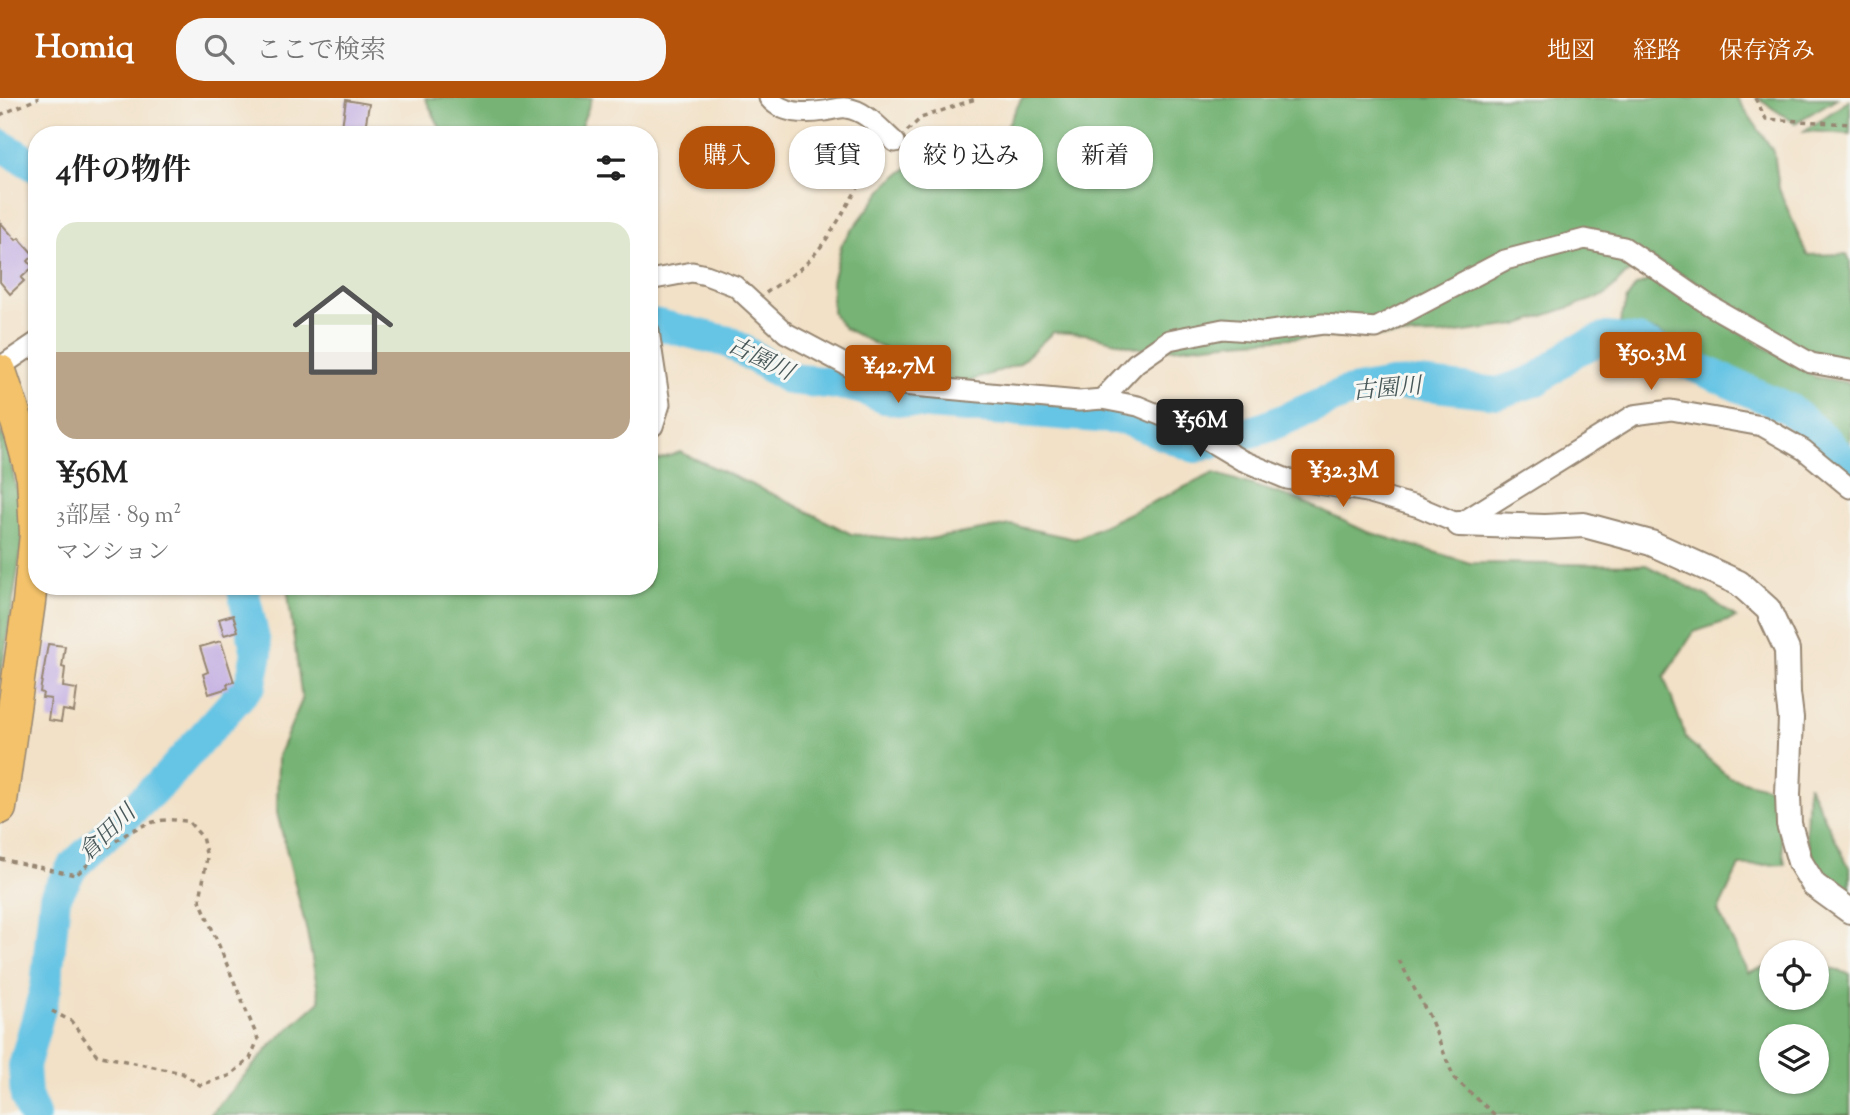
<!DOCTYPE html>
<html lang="ja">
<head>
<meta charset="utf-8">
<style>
  :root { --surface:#fff; --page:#f6f6f6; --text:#222; --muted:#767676; --line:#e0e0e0; --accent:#b45309 }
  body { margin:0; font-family:"Sorts Mill Goudy","Noto Serif JP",serif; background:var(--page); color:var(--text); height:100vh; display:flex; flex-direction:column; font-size:26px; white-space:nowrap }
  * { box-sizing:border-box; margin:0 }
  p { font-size:23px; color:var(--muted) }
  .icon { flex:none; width:38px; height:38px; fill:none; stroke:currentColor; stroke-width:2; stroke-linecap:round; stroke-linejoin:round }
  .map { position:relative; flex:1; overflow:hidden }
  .panel { position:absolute; left:28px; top:28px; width:630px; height:469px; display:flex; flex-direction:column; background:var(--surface); border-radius:28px; box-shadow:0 2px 5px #0004 }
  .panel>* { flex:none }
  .guide { position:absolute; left:679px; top:28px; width:665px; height:63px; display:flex; gap:14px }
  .buttons { position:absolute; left:1759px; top:842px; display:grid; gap:14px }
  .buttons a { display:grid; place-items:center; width:70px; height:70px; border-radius:50%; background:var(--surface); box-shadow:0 2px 5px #0004; font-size:35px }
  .price { position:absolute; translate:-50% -60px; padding:0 16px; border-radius:7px; background:var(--accent); color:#fff; font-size:23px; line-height:46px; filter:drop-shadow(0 2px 4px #0008) }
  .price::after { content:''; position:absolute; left:50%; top:42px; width:21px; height:16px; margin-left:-10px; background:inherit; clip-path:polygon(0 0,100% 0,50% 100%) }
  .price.current { background:#222; color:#fff }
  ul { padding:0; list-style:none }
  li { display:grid; align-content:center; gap:14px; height:371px; padding:0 28px }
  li+li { border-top:2px solid var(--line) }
  li span { display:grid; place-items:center; height:217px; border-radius:21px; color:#555 }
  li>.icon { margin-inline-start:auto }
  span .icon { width:126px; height:126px; fill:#fffc; stroke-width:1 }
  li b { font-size:30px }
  h2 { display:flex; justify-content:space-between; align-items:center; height:84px; padding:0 28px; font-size:30px }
  .pill { padding:0 24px; border-radius:28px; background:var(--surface); box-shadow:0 2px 5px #0004; font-size:24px; line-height:63px }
  .pill.current { background:var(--accent); color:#fff }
  header { display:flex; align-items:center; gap:42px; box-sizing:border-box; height:98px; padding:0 35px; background:var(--accent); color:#fff }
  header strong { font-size:33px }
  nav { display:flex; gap:38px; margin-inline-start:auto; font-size:24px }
  .search { width:490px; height:63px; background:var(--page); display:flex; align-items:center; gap:18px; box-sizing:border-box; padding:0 24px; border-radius:28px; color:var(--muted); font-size:26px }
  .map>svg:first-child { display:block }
</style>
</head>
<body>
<header>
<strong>Homiq</strong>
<div class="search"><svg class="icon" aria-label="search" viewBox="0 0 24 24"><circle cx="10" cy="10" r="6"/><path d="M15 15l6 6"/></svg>ここで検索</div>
<nav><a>地図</a><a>経路</a><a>保存済み</a></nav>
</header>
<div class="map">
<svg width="1850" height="1017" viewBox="0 0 1850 1017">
  <rect width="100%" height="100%" fill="#f6f6f2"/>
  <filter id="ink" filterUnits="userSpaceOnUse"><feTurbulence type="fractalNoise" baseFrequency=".0143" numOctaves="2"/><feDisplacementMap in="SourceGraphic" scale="14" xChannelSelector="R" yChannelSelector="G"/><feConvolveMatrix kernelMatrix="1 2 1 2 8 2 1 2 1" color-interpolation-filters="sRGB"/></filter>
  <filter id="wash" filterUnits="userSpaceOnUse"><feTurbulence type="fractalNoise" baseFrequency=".00686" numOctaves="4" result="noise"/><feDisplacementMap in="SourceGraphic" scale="28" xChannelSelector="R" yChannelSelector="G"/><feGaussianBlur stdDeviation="1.57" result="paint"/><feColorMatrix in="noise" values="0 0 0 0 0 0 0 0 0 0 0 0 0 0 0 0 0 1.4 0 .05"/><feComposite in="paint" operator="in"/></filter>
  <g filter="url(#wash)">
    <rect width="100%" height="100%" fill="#f2e1c7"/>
    <!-- forest -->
    <g fill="#76b374" stroke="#586e49" stroke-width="2" fill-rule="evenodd">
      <path d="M425,0H592L580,31L593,37H444Z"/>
      <path d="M1022,0H1737L1774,54L1779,91L1807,157L1847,156L1850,163V263L1796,249L1744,226L1701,187L1650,160L1625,177L1606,197L1517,227L1441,237L1291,240L1235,244L1151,253L1085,236L1053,234L1019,266L956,288L844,230L832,214V183L842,145L888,85L926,56L1006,30Z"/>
      <path d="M1757,0H1837L1795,25Z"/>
      <path d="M1850,2V36L1804,33Z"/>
      <path d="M1660,178L1711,217L1815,279L1850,285V372L1813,336L1658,234L1636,228L1618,232L1627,201L1636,188Z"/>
      <path d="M0,333L5,341L25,428L0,583Z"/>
      <path d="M680,354L783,401L851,436L917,443L1011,427L1075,441L1214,375L1299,402L1365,433L1470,465L1646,467L1707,498L1736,520L1694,534L1664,579L1687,642L1729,679L1773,691L1785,766L1739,768L1718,813L1748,875L1771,868V900H1816L1817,867L1850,876V1017H210L274,944L320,903L307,834L277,715L278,658L302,602L287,488H313L332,497L339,488H649V365ZM1771,938H1816V984H1771Z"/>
      <path d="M1808,686L1850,771V807L1818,776L1806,738Z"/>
    </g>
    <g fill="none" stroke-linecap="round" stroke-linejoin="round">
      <!-- river -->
      <g stroke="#66c4e4" stroke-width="32">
        <path d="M0,47L37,69"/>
        <path d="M649,226L659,227L729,244L790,281L848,287L863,291L884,300L928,306L1125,321L1195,349L1264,330L1346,295L1390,287L1419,286L1498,295L1537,282L1575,253L1605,240L1638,243L1789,311L1826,343L1850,369"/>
        <path d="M34,1017L26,998L24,968L46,889L55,799L73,768L167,679L251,585L257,555L242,488"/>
      </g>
    </g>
    <g id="blocks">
      <!-- building -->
      <g fill="#c6b2e2">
        <path d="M346,2L369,6L364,37L341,35Z"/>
        <path d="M0,124L16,142L19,140L34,157L28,163L33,169L21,180L24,183L10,196L0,184Z"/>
        <path d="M233,517L238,533L224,537L219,521Z"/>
        <path d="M221,543L234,584L227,586L228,590L209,596L203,576L208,574L200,549Z"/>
        <path d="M48,546L65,548L62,569L65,570L63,589L77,591L74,614L63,612L61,624L48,622L51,601L42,600L43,595L40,594Z"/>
      </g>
    </g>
  </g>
  <g filter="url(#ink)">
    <use href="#blocks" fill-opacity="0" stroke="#968672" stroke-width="2"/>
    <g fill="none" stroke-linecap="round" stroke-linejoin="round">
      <defs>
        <g id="minor">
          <path d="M769,0C782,16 806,16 825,13C831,12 840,9 846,10C866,12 881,32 895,44"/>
          <path d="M649,182L692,174L706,177L735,188L786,235L850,269L872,279L891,286L1079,303L1102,301L1138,308L1179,325L1241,362L1287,381L1367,394L1419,409L1459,426L1634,317L1671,312L1762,328L1804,352L1850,390"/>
          <path d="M649,233L660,306L653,328L649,330"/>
          <path d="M0,269L37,244"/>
          <path d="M1102,301L1136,265L1169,242L1223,231L1263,234L1323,226L1376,230L1505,162L1585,141L1624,149L1709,207L1811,265L1850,272"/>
        </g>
        <path id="tertiary" d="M1459,426L1545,429L1584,427L1651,445L1739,485L1768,511L1787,552L1788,595L1791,620L1788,697L1789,726L1800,764L1814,787L1850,813"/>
        <path id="trunk" d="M0,273L21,336L33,380L36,436L29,504L0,710"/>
      </defs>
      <!-- minor casing -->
      <use href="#minor" stroke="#968672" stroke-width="23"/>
      <!-- tertiary casing -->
      <use href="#tertiary" stroke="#968672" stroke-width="28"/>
      <!-- trunk casing -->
      <use href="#trunk" stroke="#968672" stroke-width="35"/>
      <!-- path -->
      <g stroke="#968672" stroke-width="3.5" stroke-dasharray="5 5" stroke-linecap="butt">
        <path d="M1755,0L1766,21L1850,26"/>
        <path d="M0,17L39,0"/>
        <path d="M907,33L921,20L978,0"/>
        <path d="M766,195C781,184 802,172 813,158C841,127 855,85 884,55"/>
        <path d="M0,761L76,777C102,754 129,726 165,722C172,721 180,723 188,723L202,739L207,759L200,802L258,941L250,961L229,978L200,987L182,975L97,957L71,923L52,913"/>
        <path d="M1399,862L1430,920L1454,980L1495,1017"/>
      </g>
      <!-- minor -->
      <use href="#minor" stroke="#fff" stroke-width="19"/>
      <!-- tertiary -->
      <use href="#tertiary" stroke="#fff" stroke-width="24"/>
      <!-- trunk -->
      <use href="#trunk" stroke="#f3c26a" stroke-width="32"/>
    </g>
  </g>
  <g text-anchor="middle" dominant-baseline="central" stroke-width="6" stroke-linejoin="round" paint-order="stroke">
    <!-- water labels -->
    <g font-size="23" font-style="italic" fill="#485859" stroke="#f6f6f2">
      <text transform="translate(760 262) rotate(26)">古園川</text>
      <text transform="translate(1387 292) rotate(-5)">古園川</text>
      <text transform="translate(108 736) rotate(-44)">倉田川</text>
    </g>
  </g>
</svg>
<div class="buttons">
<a><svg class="icon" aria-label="locate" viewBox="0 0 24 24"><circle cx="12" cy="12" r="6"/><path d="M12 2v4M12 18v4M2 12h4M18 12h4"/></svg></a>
<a><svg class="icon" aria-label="layers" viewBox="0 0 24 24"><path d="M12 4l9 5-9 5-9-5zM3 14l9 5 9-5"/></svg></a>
</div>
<b class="price" style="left:1651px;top:294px">¥50.3M</b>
<b class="price" style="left:898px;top:307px">¥42.7M</b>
<b class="price current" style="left:1200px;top:361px">¥56M</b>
<b class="price" style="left:1343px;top:411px">¥32.3M</b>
<div class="guide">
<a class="pill current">購入</a>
<a class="pill">賃貸</a>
<a class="pill">絞り込み</a>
<a class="pill">新着</a>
</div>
<section class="panel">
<h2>4件の物件<svg class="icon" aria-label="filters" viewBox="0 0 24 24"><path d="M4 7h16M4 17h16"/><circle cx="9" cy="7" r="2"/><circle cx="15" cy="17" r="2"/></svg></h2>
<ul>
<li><span style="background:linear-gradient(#dfe7d0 60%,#b9a48a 0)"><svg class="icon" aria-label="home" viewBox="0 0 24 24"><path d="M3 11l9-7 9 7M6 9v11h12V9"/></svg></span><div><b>¥56M</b><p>3部屋 · 89 m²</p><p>マンション</p></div></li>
</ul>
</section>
</div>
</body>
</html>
